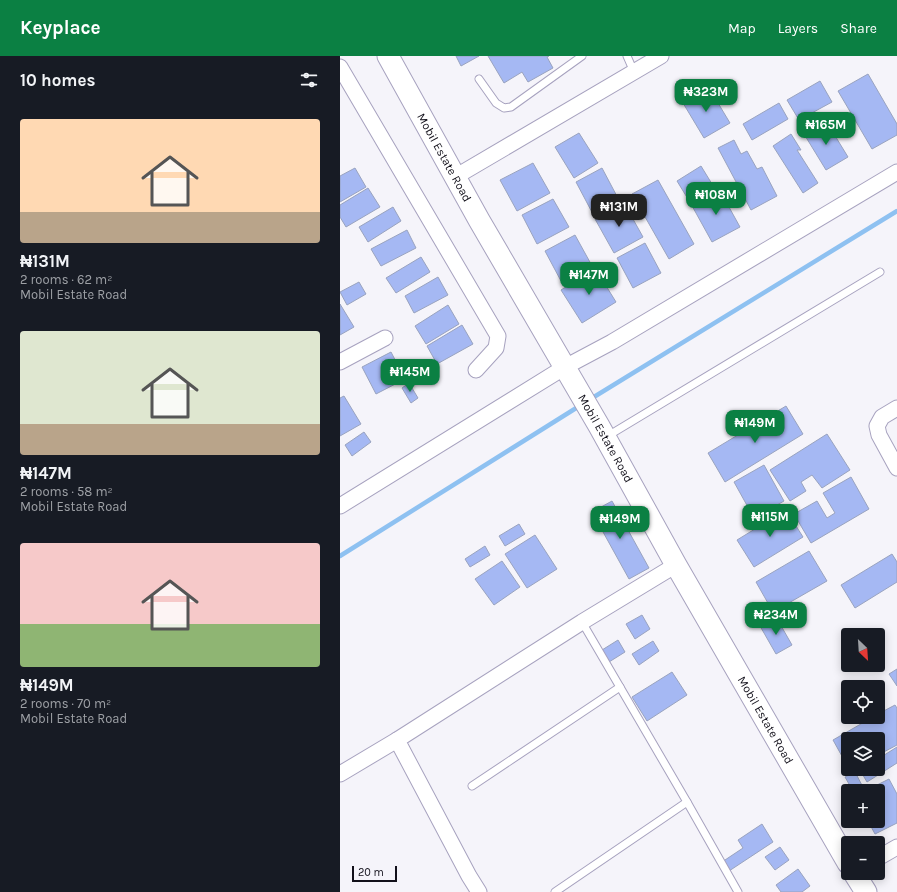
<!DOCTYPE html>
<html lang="en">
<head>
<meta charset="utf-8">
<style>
  :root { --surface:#171b24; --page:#20242c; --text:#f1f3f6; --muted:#9ea1a6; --accent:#0b8043 }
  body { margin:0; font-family:Karla,sans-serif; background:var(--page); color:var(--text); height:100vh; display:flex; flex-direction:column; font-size:15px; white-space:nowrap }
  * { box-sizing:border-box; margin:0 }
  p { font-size:13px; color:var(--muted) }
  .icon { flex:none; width:22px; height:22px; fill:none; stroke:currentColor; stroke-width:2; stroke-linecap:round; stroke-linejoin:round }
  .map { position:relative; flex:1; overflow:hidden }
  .side { display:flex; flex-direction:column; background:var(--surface); width:340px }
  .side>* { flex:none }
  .needle { width:26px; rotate:155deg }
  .fabs { position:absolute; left:501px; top:572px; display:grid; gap:8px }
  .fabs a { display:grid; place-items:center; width:44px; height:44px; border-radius:4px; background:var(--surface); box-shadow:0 2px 10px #0003; font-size:20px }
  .scale { position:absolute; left:12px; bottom:10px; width:45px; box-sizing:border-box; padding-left:4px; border:2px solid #12101a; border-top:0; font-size:11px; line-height:14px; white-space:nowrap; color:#12101a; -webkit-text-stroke:3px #f5f4fa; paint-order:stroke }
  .price { position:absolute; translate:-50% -34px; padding:0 9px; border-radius:8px; background:var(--accent); color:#fff; font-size:13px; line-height:26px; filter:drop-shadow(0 1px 2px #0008) }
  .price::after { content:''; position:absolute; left:50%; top:24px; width:12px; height:9px; margin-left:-6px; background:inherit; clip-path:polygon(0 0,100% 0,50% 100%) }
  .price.selected { background:#222; color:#fff }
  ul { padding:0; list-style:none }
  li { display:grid; align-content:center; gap:8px; height:212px; padding:0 20px }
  li span { display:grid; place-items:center; height:124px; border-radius:4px; color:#555 }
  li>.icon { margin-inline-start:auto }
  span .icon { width:72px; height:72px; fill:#fffc; stroke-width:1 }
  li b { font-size:17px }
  h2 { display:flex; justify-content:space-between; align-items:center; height:48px; padding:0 20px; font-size:17px }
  header { display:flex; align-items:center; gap:24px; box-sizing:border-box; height:56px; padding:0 20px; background:var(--accent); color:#fff }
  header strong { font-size:19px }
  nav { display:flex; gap:22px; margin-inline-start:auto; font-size:14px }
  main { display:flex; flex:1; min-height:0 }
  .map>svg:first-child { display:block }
</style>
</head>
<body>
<header>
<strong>Keyplace</strong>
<nav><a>Map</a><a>Layers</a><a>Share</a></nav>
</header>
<main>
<section class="side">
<h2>10 homes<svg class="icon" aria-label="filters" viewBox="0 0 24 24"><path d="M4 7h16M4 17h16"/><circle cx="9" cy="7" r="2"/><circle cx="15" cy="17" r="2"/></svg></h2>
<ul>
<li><span style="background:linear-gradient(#ffd9b3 75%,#b9a48a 0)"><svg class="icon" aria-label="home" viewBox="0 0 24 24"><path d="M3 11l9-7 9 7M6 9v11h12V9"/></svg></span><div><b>₦131M</b><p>2 rooms · 62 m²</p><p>Mobil Estate Road</p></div></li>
<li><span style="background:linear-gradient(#dfe7d0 75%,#b9a48a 0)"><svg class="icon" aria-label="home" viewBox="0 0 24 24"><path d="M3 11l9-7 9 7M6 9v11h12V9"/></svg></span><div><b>₦147M</b><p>2 rooms · 58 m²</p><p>Mobil Estate Road</p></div></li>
<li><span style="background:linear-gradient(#f6c9c9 65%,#8fb573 0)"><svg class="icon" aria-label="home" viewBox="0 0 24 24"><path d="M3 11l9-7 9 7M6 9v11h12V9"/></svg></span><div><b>₦149M</b><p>2 rooms · 70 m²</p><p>Mobil Estate Road</p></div></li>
</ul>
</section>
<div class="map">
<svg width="557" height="836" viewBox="0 0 557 836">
  <rect width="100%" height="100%" fill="#f5f4fa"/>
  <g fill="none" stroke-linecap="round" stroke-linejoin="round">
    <!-- stream -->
    <g stroke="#8ec1f1" stroke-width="4.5">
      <path d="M249,344L557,155"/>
      <path d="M0,500L241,349"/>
    </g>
  </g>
  <!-- building -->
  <g fill="#a5b8f3" stroke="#99a3bf">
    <path d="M116,0H139L121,10Z"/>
    <path d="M148,0H209L207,1L213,12L188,26L182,16L164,27Z"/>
    <path d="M528,18L557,68V79L532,93L498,35Z"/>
    <path d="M480,25L492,46L459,64L447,44Z"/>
    <path d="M369,32L390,67L364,82L343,47Z"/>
    <path d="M439,47L448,63L412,84L403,68Z"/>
    <path d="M486,65L508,101L486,114L464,78Z"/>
    <path d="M239,77L258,107L234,122L215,91Z"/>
    <path d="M451,78L461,94H457L478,127L463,137L433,90Z"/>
    <path d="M394,84L401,98L407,95L417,113L422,111L437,140L411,154L378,92Z"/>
    <path d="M193,107L210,137L177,155L160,124Z"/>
    <path d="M361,110L372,128L348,143L337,125Z"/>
    <path d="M15,112L26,131L0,146V120Z"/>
    <path d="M262,112L280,146L254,160L236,126Z"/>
    <path d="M318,124L354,188L329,203L292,138Z"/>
    <path d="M28,132L40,151L6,171L0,161V149Z"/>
    <path d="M379,133L400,171L372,186L351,148Z"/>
    <path d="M213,143L229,171L197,188L182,159Z"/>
    <path d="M284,147L303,181L274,197L255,163Z"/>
    <path d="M53,151L61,165L28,186L19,171Z"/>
    <path d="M67,174L76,192L41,210L31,193Z"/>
    <path d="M235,179L251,208L221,225L205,195Z"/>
    <path d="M305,187L321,217L293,232L277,202Z"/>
    <path d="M81,201L90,216L56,237L46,222Z"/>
    <path d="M255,212L276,246L242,267L221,234Z"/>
    <path d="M98,221L108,239L74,257L65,240Z"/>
    <path d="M19,226L26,238L7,249L0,236Z"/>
    <path d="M0,248L14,271L0,279Z"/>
    <path d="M108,249L119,268L86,288L75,270Z"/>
    <path d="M122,269L133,288L97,308L87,290Z"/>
    <path d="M51,296L65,323L36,338L22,311Z"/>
    <path d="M69,327L78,342L71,347L62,332Z"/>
    <path d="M4,340L21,368L0,380V342Z"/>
    <path d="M446,350L463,378L385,426L368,397Z"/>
    <path d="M24,376L31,386L12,400L5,389Z"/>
    <path d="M487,378L510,414L482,432L472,419L461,426L466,435L450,445L430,414Z"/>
    <path d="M424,409L444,445L414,462L394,426Z"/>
    <path d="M511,421L529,453L471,487L454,458L477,445L487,462L495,457L483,437Z"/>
    <path d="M272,445L309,512L289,523L252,456Z"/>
    <path d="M446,454L463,481L414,511L397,484Z"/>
    <path d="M179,468L185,478L165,490L159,480Z"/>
    <path d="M195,479L217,513L187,532L165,498Z"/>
    <path d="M145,490L150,499L130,511L125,503Z"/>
    <path d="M469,495L487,525L433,556L416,526Z"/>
    <path d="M552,498L557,506V526L515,552L501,529Z"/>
    <path d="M162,505L180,531L154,549L135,523Z"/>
    <path d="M302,559L310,573L295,583L286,568Z"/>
    <path d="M436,561L452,589L436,598L420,570Z"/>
    <path d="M278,584L285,596L269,606L262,594Z"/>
    <path d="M313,585L319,595L299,609L292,598Z"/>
    <path d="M557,613V630L549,618Z"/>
    <path d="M332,616L347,639L307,665L292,641Z"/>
    <path d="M555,649L557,652V689L538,699V683H508V711L493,684L533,661H538V658Z"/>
    <path d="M557,691V707L527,726L520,714L521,713H538V703Z"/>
    <path d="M515,716L525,735H513L505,721Z"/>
    <path d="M549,723L557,738V767L535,778L528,765H538V735H525Z"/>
    <path d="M422,768L433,786L389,815L382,806L403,792L398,784Z"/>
    <path d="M440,791L449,804L435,814L425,801Z"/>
    <path d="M458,813L470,830L462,836H441L436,829Z"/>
  </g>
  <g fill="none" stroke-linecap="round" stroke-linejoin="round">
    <defs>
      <g id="lane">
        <path d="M287,0L294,16"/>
        <path d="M139,23L156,47L164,52L171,51L242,0"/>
        <path d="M266,381L540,216"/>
        <path d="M242,566L347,746L398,836"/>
        <path d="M132,730L280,631"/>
        <path d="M215,836L347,746"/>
      </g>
      <g id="street">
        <path d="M0,11L158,280L156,292L136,314"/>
        <path d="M115,121L321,0"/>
        <path d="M0,306L45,282"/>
        <path d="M557,352L542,361L537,370L539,379L557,412"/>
        <path d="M0,450L225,311L272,286L557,116"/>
        <path d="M0,718L57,684"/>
        <path d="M538,802L557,791"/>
        <path d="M139,836L129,820L57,684L242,566L336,509"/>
      </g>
      <g id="secondary">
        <path id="s1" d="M48,0L139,164L259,370L336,509L508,807"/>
        <path d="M514,817L526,836"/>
      </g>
    </defs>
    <!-- lane casing -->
    <use href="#lane" stroke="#a7a2bf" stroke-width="9"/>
    <!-- street casing -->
    <use href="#street" stroke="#a7a2bf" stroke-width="17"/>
    <!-- secondary casing -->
    <use href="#secondary" stroke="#a7a2bf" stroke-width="23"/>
    <!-- lane -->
    <use href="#lane" stroke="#fff" stroke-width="7"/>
    <!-- street -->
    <use href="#street" stroke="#fff" stroke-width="15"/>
    <!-- secondary -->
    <use href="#secondary" stroke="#fff" stroke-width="21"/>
  </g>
  <g text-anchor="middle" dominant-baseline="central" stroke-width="3" stroke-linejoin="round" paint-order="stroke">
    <!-- street labels -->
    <g font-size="12" fill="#12101a" stroke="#f5f4fa">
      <text stroke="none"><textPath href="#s1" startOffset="116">Mobil Estate Road</textPath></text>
      <text stroke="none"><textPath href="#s1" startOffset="440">Mobil Estate Road</textPath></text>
      <text stroke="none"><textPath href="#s1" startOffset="764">Mobil Estate Road</textPath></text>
    </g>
  </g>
</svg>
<div class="fabs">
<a><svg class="needle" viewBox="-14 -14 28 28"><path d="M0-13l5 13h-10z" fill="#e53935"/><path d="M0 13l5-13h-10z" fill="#9ea1a6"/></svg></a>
<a><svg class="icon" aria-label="locate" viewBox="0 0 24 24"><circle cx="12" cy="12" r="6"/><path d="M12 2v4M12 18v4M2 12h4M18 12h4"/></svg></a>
<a><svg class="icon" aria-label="layers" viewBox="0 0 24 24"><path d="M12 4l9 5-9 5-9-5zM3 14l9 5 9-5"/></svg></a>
<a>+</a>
<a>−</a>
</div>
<div class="scale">20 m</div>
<b class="price" style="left:366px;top:57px">₦323M</b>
<b class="price" style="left:486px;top:90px">₦165M</b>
<b class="price" style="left:376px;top:160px">₦108M</b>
<b class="price selected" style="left:279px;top:172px">₦131M</b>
<b class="price" style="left:249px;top:240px">₦147M</b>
<b class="price" style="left:70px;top:337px">₦145M</b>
<b class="price" style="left:415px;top:388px">₦149M</b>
<b class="price" style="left:430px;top:482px">₦115M</b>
<b class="price" style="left:280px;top:484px">₦149M</b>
<b class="price" style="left:436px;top:580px">₦234M</b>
</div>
</main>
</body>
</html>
